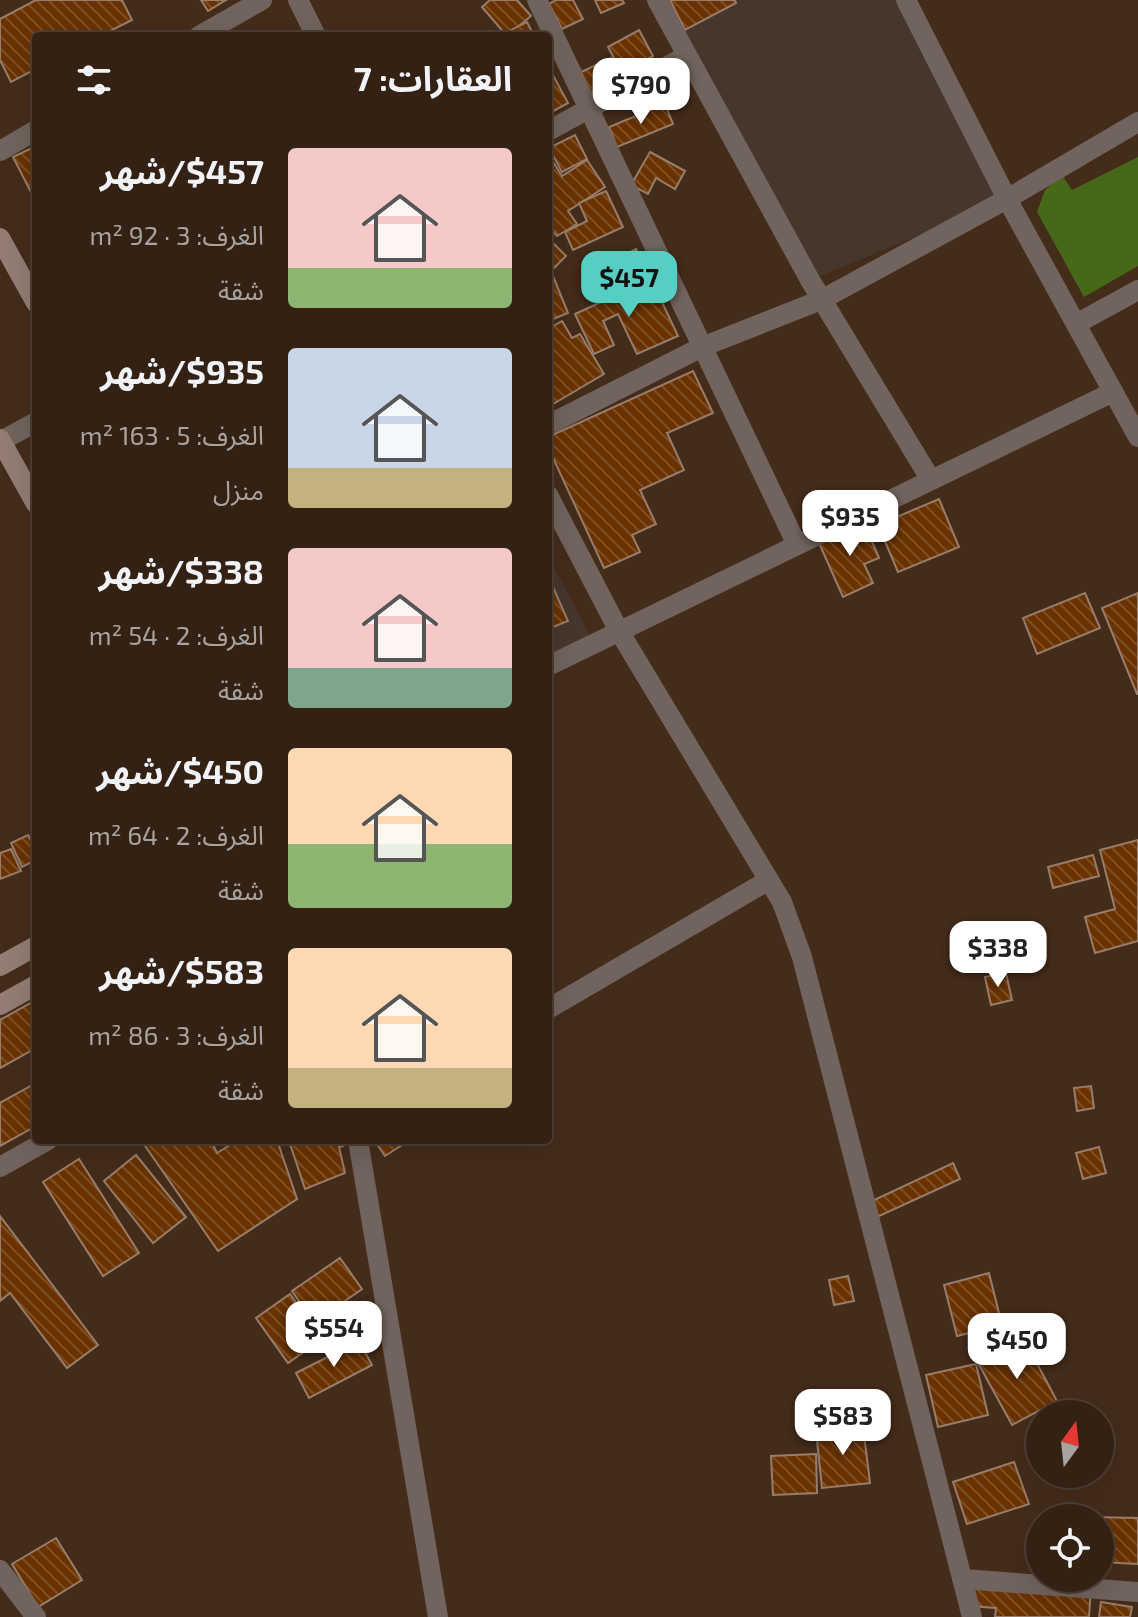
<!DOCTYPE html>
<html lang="ar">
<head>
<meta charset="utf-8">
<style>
  :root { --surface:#332114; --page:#3e2e22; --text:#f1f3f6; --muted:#a9a3a0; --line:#4e3e34; --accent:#56cec3 }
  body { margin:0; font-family:"Exo 2","Noto Sans Arabic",sans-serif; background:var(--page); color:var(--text); direction:rtl; height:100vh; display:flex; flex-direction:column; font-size:30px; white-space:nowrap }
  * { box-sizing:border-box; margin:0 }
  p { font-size:26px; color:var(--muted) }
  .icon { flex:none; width:44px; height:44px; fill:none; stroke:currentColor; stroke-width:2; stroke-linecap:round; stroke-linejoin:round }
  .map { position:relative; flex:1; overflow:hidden; direction:ltr }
  .details { position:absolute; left:32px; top:32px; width:520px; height:1112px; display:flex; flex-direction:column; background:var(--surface); border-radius:8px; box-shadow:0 8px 32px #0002,0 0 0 2px var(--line); direction:rtl }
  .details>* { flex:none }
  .needle { width:52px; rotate:15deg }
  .buttons { position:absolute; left:1026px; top:1400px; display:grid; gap:16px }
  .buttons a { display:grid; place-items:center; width:88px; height:88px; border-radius:50%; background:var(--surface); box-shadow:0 8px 32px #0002,0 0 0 2px var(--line); font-size:40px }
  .price { position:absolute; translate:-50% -68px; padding:0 18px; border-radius:16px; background:#fff; color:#222; font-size:26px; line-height:52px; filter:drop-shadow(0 2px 4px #0008) }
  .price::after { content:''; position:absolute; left:50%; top:48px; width:24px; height:18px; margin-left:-12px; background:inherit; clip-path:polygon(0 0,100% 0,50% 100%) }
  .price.selected { background:var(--accent); color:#111 }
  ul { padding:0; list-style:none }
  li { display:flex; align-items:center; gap:24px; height:200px; padding:0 40px }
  li span { display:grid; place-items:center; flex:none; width:224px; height:160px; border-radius:8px; color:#555 }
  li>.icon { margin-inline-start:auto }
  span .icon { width:96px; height:96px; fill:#fffc; stroke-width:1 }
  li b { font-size:34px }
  h2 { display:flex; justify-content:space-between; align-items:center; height:96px; padding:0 40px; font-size:34px }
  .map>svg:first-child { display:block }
</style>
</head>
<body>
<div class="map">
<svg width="1138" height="1617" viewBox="0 0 1138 1617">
  <defs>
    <pattern id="building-back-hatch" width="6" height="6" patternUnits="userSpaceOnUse" patternTransform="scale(2)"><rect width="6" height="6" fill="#693200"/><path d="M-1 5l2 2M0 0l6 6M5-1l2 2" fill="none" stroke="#7f4f24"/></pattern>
  </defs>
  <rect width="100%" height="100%" fill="#442c1b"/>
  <!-- commercial -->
  <g fill="#47362c">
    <path d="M739,0H904L1007,199L810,280L676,37Z"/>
    <path d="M548,555L594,644L548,663Z"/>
  </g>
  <!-- green -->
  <path fill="#466818" d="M1138,157V266L1084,297L1037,212L1045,190L1062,175L1072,190Z"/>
  <!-- building -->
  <g fill="url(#building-back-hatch)" stroke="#997d6a" stroke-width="2">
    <path d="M36,0H122L132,20L100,36H36V69L11,82L0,60V19Z"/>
    <path d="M201,0H226L208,11Z"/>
    <path d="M490,0H517L531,16L507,36L482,7Z"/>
    <path d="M556,0H573L583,19L562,29L549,4Z"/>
    <path d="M595,0H622L624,3L601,13Z"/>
    <path d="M670,0H735L736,3L685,30Z"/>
    <path d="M527,22L534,36H499Z"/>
    <path d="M639,30L653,56L622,73L608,47Z"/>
    <path d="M611,58L621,78L589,94L579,73Z"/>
    <path d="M548,66L568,103L548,114Z"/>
    <path d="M665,104L673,124L617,147L609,127Z"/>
    <path d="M575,135L587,159L562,172L549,148Z"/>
    <path d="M36,146V202L13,157Z"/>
    <path d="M650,152L685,171L675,189L656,178L648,194L631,185Z"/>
    <path d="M548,154L562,176L587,160L605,187L568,211L577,224L557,236L551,229L548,231Z"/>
    <path d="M606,191L623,227L573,250L565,232L587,221L579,203Z"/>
    <path d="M553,243L566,256L554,268L548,262V249Z"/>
    <path d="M636,249L645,266L597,291L588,274Z"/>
    <path d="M553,276L568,313L548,321V278Z"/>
    <path d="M651,279L678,336L637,354L618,314L603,321L614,345L594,354L575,314Z"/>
    <path d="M562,321L572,338L580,334L604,374L548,407V329Z"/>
    <path d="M693,371L713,413L667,433L684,470L640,490L656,524L632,535L640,552L604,568L548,447V437Z"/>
    <path d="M939,499L959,547L898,572L878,525Z"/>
    <path d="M864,523L879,558L864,564L873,583L843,597L819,543Z"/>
    <path d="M548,576L568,621L548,629Z"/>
    <path d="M1085,593L1100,628L1037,654L1023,618Z"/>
    <path d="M1138,593V694H1137L1102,608Z"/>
    <path d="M28,835L36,851V860L22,867L11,843Z"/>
    <path d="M1138,840V941L1095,953L1085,917L1115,909L1100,850Z"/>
    <path d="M11,849L21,871L0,879V853Z"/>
    <path d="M1093,855L1099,876L1053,888L1048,867Z"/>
    <path d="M1006,973L1012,1000L991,1005L985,977Z"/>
    <path d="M36,1000V1048L0,1068V1020Z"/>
    <path d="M36,1083V1126L0,1146V1103Z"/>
    <path d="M1091,1086L1094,1108L1077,1111L1074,1088Z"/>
    <path d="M141,1140H211L217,1153L238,1140H277L297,1199L218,1251Z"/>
    <path d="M283,1140H341L343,1146L339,1147L345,1173L305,1189L289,1141Z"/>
    <path d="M374,1140H410L385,1156Z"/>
    <path d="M1099,1147L1106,1173L1083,1179L1076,1153Z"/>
    <path d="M136,1155L186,1217L153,1243L104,1181Z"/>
    <path d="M79,1159L139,1253L103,1276L43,1182Z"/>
    <path d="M953,1163L960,1179L877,1217L870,1202Z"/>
    <path d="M0,1216L98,1345L67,1368L10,1293L0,1301Z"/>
    <path d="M340,1258L362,1289L325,1315L338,1334L327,1342L292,1291Z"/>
    <path d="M989,1273L1002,1325L957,1336L944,1285Z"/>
    <path d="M848,1276L854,1301L834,1305L829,1280Z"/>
    <path d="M290,1294L322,1339L288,1363L256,1318Z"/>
    <path d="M1023,1337L1057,1401L1012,1425L977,1361Z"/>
    <path d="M359,1341L372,1365L309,1398L296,1373Z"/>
    <path d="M976,1364L988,1415L938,1427L926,1375Z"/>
    <path d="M863,1426L870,1483L822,1488L816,1431Z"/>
    <path d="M816,1454L817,1493L773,1495L771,1456Z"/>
    <path d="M1014,1462L1029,1504L967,1524L953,1482Z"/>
    <path d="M1092,1517L1138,1518V1564L1100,1562V1518Z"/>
    <path d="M56,1538L82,1580L38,1607L12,1564Z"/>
    <path d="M972,1578L1091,1587L1089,1617H995L996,1608L970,1606Z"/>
    <path d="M1101,1602L1132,1607L1130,1617H1099Z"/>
  </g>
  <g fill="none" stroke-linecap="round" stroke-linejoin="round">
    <!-- street -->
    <g stroke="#71635d" stroke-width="20">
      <path d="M298,0L316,36"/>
      <path d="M537,0L797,545"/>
      <path d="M657,0L810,280L931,480"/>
      <path d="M906,0L1007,199L1138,437"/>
      <path d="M199,36L262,0"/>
      <path d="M548,131L686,56"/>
      <path d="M0,151L36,130"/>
      <path d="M1076,324L1138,290"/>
      <path d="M548,425L702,347L821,300L1007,199L1138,122"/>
      <path d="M1,441L36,422"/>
      <path d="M548,495L619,631L782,902L802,957L972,1617"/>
      <path d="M548,666L1113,392"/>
      <path d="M548,1009L769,880"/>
      <path d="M358,1140L438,1617"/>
      <path d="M0,1167L48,1140"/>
      <path d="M0,1570L36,1617"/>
      <path d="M962,1579L1138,1592"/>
    </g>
    <!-- secondary -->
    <g stroke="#937d74" stroke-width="20">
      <path d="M0,238L36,303"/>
      <path d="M0,439L36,504"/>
      <path d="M0,966L36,946"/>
      <path d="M0,1005L36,985"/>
    </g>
  </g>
</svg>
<div class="buttons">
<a><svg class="needle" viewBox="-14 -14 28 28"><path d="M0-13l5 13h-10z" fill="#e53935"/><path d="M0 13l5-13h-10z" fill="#a9a3a0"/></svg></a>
<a><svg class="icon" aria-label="locate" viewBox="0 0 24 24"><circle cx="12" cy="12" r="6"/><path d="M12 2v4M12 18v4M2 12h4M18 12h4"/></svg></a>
</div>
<b class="price" style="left:641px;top:126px">$790</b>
<b class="price selected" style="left:629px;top:319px">$457</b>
<b class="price" style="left:850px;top:558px">$935</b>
<b class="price" style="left:998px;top:989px">$338</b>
<b class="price" style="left:334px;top:1369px">$554</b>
<b class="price" style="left:1017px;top:1381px">$450</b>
<b class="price" style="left:843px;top:1457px">$583</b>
<section class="details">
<h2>العقارات: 7<svg class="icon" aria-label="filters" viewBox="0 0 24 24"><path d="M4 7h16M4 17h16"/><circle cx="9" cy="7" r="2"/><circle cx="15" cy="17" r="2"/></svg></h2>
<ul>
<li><span style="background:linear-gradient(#f6c9c9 75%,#8fb573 0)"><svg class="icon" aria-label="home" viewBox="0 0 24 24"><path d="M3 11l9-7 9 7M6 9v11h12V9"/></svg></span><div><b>$457/شهر</b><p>الغرف: 3 · 92 m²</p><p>شقة</p></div></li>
<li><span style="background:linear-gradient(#c9d6e8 75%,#c2b280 0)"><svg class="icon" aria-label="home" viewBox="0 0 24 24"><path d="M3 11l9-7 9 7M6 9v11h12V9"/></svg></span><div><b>$935/شهر</b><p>الغرف: 5 · 163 m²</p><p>منزل</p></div></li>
<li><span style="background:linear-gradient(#f6c9c9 75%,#7fa58c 0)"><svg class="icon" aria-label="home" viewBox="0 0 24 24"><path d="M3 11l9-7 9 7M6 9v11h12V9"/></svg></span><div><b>$338/شهر</b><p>الغرف: 2 · 54 m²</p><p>شقة</p></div></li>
<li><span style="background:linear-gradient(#ffd9b3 60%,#8fb573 0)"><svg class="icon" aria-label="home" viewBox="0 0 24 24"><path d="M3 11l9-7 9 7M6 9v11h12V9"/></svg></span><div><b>$450/شهر</b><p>الغرف: 2 · 64 m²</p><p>شقة</p></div></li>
<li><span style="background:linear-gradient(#ffd9b3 75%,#c2b280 0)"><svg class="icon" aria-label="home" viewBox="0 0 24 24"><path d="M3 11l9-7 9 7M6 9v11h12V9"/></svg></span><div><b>$583/شهر</b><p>الغرف: 3 · 86 m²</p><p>شقة</p></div></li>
</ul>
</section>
</div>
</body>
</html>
